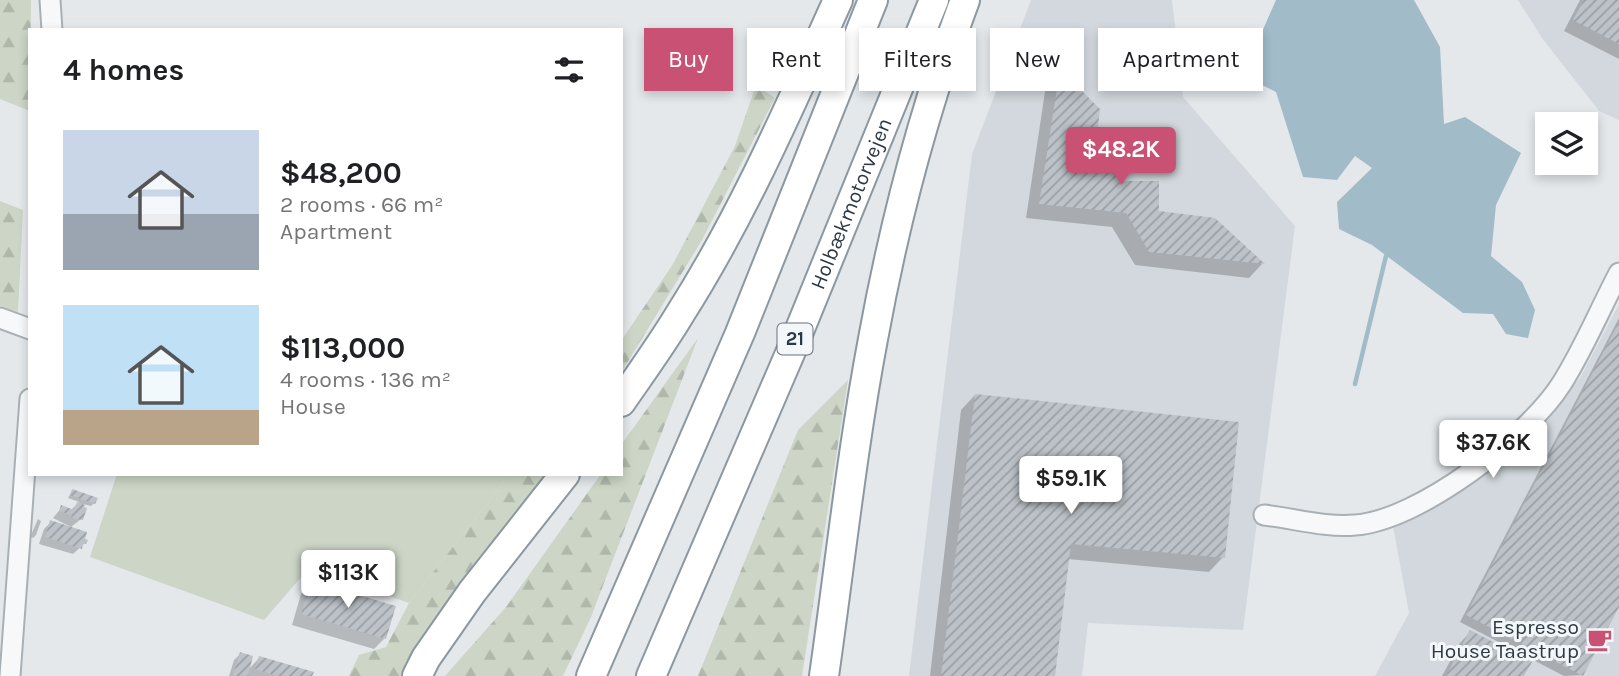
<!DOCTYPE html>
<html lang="en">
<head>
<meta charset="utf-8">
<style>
  :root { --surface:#fff; --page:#f6f6f6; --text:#202124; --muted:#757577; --accent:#c95174 }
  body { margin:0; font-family:Karla,sans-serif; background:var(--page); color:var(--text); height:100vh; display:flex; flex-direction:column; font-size:26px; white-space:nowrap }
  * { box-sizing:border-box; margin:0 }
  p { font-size:23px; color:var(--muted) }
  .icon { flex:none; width:38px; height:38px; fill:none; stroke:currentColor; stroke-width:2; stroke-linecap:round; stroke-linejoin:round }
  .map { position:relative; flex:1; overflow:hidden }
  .panel { position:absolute; left:28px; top:28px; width:595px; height:448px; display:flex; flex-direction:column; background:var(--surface); border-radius:0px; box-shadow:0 4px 10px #0003 }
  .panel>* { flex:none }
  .guide { position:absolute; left:644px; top:28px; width:665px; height:63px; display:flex; gap:14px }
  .fabs { position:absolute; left:1535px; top:112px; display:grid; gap:14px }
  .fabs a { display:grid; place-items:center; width:63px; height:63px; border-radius:0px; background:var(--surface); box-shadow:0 4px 10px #0003; font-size:35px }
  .price { position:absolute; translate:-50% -60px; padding:0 16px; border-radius:7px; background:#fff; color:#222; font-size:23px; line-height:46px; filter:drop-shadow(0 2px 4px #0008) }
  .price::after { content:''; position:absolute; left:50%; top:42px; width:21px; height:16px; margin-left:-10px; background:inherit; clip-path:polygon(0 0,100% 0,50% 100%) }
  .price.selected { background:var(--accent); color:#fff }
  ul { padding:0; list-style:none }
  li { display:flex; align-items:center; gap:21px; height:175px; padding:0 35px }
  li span { display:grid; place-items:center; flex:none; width:196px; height:140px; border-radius:0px; color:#555 }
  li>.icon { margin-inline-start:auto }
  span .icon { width:84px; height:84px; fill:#fffc; stroke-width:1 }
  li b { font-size:30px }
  h2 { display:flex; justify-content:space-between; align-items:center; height:84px; padding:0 35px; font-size:30px }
  .pill { padding:0 24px; border-radius:0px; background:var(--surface); box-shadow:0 4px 10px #0003; font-size:24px; line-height:63px }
  .pill.selected { background:var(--accent); color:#fff }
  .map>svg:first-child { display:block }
</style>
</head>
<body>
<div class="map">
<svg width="1619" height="676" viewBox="0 0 1619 676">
  <defs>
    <pattern id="forest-firs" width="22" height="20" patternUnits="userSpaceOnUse" patternTransform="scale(1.75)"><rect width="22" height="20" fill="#ccd5c6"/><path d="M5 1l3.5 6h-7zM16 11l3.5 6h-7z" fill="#afb8ab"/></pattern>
    <pattern id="building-hatch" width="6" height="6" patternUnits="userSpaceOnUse" patternTransform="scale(1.75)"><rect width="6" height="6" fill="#bcc2c8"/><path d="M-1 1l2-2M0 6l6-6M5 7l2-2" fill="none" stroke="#999fa4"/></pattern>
  </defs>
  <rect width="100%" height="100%" fill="#e4e8eb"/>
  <!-- built -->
  <g fill="#d2d8dd">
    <path d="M1031,0H1172L1183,97L1295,226L1243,630L1088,623L1082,676H909L972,154Z"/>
    <path d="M1518,0H1619V120L1599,111L1542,38Z"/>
    <path d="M1619,304V676H1375L1409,613L1393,526L1477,479L1539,426L1580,378Z"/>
  </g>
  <!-- grass -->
  <path fill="#ccd5c6" d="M117,474H510L409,603L309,568L264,620L90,557Z"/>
  <!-- forest -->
  <g fill="url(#forest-firs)">
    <path d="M0,0H31L30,111L0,99Z"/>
    <path d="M756,85L775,98L702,240L621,373V341L673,264L735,146Z"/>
    <path d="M0,201L23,210L18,312L0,306Z"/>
    <path d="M698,338L591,617L563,676H445L506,607L601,474H621V445Z"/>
    <path d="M848,380L802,676H698L798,430Z"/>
    <path d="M510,474H545L438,615L408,658L401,676H349L359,655L386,647L409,603Z"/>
  </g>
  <!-- water -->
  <path fill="#a1bbc9" d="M1276,0H1414L1440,47L1444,124L1465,117L1521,153L1496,205L1491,256L1522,282L1535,310L1528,338L1506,334L1493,314L1463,313L1372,245L1339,229L1337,202L1372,168L1355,156L1337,180L1303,177L1276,92L1256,82L1254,50Z"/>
  <!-- shadow -->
  <g fill="#0003">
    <path d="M1580,0H1619V59L1564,31Z"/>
    <path d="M1060,72L1099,110L1095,144L1125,182L1157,213L1215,220L1262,264L1249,278L1135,265L1112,227L1026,218L1046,85Z"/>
    <path d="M1619,318V603L1582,675L1564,676L1460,622Z"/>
    <path d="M975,395L1223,557L1209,572L1068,559L1054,676H930L961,410Z"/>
    <path d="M72,491L94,503L91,506L83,504L81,519L71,527L53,518L62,507L71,510L79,502L68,498Z"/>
    <path d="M38,519L41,521L36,535L33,538L30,537Z"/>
    <path d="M51,522L85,543L73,554L39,544L44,529Z"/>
    <path d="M312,583L385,638L374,649L292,625L301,594Z"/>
    <path d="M1470,632L1522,676H1442L1460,643Z"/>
    <path d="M241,653L248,670L260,657L310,676H229L234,660Z"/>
  </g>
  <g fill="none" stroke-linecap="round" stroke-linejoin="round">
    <!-- stream -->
    <path stroke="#a1bbc9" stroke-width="4.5" d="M1355,384L1386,256"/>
  </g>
  <!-- building -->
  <g fill="url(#building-hatch)">
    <path d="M1584,0H1619V44L1573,20Z"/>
    <path d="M1060,69L1100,109L1096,144L1125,181H1159V211L1215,218L1265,264L1149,252L1126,213L1039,204Z"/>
    <path d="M1619,322V607L1583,676L1466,615Z"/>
    <path d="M975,394L1239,422L1225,558L1071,544L1055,676H941Z"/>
    <path d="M72,489L98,498L95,504L70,495Z"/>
    <path d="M77,502L85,505L84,507L87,508L83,520L71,518L72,515L59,511L61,505L74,510Z"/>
    <path d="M50,520L87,532L85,539L88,540L86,544L83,543L82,549L45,537Z"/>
    <path d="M311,581L396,606L386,639L301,614Z"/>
    <path d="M1470,630L1532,662L1524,676H1446Z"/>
    <path d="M240,652L253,656L248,676H233Z"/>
    <path d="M259,656L314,672L312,676H277L255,669Z"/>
  </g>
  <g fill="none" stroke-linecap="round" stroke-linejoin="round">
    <defs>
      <g id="minor">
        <path d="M50,0L52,30"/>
        <path d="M0,318L30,329"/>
        <path d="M1264,515C1292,518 1327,528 1355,525C1418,521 1529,436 1562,383C1584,348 1600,309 1619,273"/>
        <path d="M10,676L30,399"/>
      </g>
      <g id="highway">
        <path d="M621,402C641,373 662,344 680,314C743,215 790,106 838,0"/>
        <path d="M417,676L426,658L472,592L565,474"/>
        <path d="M591,676L740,333L873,0"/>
        <path id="s1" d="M651,676L791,351L934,0"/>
        <path d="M824,676C840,564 852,450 873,339C894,224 924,109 965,0"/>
      </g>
    </defs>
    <!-- minor casing -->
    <use href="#minor" stroke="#a9b0b5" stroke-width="23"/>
    <!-- highway casing -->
    <use href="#highway" stroke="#8c98a1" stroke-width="32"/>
    <!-- minor -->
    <use href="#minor" stroke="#f7f8fa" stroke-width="19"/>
    <!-- highway -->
    <use href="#highway" stroke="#fff" stroke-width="28"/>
  </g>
  <!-- icons -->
  <defs>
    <symbol id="cafe-bare" viewBox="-9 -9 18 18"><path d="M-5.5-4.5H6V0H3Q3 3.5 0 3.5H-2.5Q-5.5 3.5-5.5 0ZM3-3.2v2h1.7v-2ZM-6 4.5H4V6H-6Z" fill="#c95174" stroke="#f4f7f9" stroke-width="2.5" paint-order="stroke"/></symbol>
  </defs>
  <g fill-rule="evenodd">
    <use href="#cafe-bare" x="1582" y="622" width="35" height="35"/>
  </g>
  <g text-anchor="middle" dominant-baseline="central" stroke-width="6" stroke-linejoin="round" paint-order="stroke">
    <!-- shield labels -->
    <rect fill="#f4f7f9" stroke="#68717a" stroke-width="2" x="777.5" y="323.5" width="35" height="31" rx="5"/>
    <g font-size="19" font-weight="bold" fill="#2c3843">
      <text x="795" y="339">21</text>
    </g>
    <!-- street labels -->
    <g font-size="21" fill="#2c3843" stroke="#f4f7f9">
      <text stroke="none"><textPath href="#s1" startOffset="513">Holbækmotorvejen</textPath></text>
    </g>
    <!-- poi labels -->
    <g font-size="21" fill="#2c3843" stroke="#f4f7f9" text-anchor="end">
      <text x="1579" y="627">Espresso<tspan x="1579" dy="24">House Taastrup</tspan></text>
    </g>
  </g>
</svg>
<div class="fabs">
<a><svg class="icon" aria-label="layers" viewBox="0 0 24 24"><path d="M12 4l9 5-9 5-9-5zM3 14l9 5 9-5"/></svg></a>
</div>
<b class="price selected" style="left:1121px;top:187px">$48.2K</b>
<b class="price" style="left:1493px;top:480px">$37.6K</b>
<b class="price" style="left:1071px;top:516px">$59.1K</b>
<b class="price" style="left:348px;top:610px">$113K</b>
<div class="guide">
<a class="pill selected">Buy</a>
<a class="pill">Rent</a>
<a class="pill">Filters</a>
<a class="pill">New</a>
<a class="pill">Apartment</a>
</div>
<section class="panel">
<h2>4 homes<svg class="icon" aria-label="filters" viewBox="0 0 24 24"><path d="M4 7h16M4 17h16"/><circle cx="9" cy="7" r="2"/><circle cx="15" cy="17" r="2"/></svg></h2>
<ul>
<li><span style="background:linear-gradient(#c9d6e8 60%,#9aa5b1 0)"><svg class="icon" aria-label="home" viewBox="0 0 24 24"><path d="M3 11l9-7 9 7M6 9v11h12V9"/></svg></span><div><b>$48,200</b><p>2 rooms · 66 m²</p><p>Apartment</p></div></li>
<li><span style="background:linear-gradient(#bfe0f5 75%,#b9a48a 0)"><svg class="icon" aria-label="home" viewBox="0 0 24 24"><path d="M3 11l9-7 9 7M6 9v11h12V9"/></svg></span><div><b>$113,000</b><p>4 rooms · 136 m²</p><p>House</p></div></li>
</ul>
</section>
</div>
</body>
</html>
